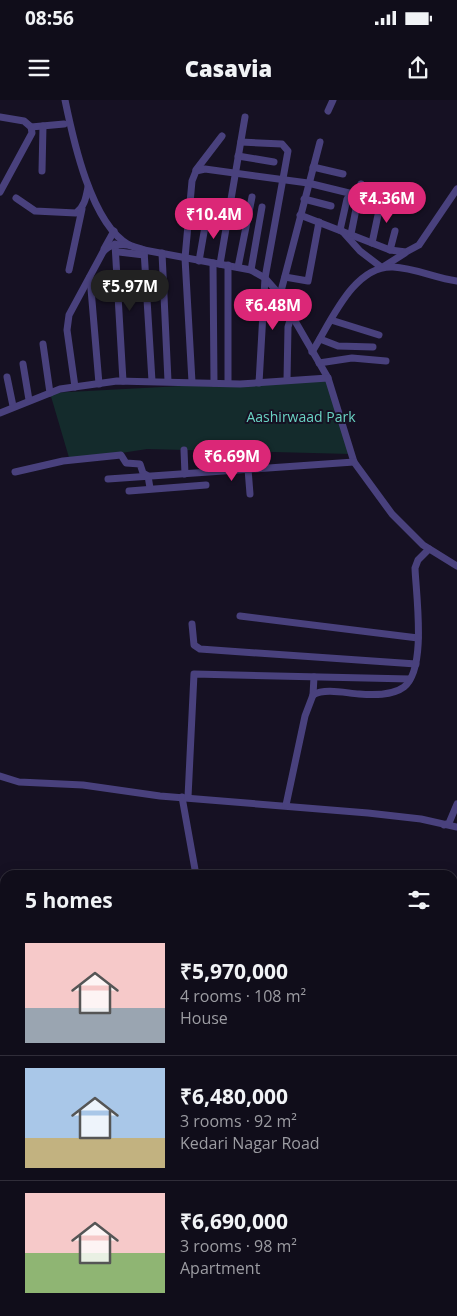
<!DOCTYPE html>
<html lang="en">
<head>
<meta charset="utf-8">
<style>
  :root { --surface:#100d1a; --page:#191623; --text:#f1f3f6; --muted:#9c9ca2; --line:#302d39; --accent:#db2777 }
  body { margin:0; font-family:"Open Sans",sans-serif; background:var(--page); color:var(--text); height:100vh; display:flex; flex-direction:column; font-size:19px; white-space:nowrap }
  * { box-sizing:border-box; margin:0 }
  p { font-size:16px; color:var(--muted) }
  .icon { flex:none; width:28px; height:28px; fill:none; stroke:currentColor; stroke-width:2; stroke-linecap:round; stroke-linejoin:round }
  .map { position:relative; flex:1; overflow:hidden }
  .drawer { position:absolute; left:0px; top:770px; width:458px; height:446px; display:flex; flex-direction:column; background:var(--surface); border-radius:15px 15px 0 0; box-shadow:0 2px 12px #0003,0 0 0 1px var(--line) }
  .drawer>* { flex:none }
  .price { position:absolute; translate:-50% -42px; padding:0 11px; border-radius:18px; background:var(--accent); color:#fff; font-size:16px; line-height:32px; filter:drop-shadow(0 1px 2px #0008) }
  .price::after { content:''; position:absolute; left:50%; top:30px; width:15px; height:11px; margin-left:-8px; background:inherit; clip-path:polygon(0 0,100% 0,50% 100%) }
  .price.active { background:#222; color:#fff }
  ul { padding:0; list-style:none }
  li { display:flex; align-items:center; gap:15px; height:125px; padding:0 25px }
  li+li { border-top:1px solid var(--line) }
  li span { display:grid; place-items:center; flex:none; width:140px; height:100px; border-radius:0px; color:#555 }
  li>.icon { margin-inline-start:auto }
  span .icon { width:60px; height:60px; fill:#fffc; stroke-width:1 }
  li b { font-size:21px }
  h2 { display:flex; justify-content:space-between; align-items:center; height:60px; padding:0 25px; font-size:21px }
  .status { display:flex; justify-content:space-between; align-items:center; height:35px; padding:0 25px; background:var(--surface); direction:ltr }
  .status svg { height:14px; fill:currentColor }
  header { display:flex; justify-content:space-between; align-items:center; height:65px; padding:0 25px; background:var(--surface); font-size:22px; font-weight:800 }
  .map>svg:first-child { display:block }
</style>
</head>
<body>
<div class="status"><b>08:56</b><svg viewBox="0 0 49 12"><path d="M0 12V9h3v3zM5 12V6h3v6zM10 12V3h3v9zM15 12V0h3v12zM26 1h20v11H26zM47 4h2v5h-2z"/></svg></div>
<header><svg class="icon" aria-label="menu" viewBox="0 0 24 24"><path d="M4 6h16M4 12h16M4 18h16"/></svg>Casavia<svg class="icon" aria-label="share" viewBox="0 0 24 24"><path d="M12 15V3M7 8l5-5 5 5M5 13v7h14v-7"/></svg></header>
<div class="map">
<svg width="457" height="1216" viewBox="0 0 457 1216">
  <rect width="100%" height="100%" fill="#161123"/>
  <!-- green -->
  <path fill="#142b2c" d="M328,278L351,354L147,349L70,361L50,293Z"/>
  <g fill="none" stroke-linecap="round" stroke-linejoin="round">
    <!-- minor -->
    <g stroke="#49417d" stroke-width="7">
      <path d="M65,0C73,39 91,124 129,145C133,147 139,148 144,150L251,170L265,178L280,195L328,278L354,362L392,414L423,445L457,466"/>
      <path d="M328,11L333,0"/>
      <path d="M0,17L24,21L31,27L32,33L0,92"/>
      <path d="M31,27L64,24"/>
      <path d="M241,42L282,44L288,51L265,178L259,283"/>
      <path d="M238,56L274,62"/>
      <path d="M313,67L343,74"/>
      <path d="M196,70L222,36"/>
      <path d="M42,71L43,26"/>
      <path d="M16,98L35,111L76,113C85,106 86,97 88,87"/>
      <path d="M304,99L331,106"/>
      <path d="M300,115L390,150L406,152L419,145L457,89"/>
      <path d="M340,130L347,99"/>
      <path d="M343,132L360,151L381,167"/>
      <path d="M351,134L361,84"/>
      <path d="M372,143L381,101"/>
      <path d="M115,144L123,281"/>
      <path d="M104,149L114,131"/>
      <path d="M144,150L152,281"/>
      <path d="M390,150L395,131"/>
      <path d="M119,152L144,155"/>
      <path d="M162,153L168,281"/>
      <path d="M199,161L207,115"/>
      <path d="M213,163L214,283"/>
      <path d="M220,164L245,17"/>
      <path d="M238,167L252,97"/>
      <path d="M383,167L405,153"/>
      <path d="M69,170L82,109"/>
      <path d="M251,170L262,107"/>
      <path d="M90,177L99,284"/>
      <path d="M285,177L308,181L319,122"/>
      <path d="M280,195L320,42"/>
      <path d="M331,220L379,235"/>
      <path d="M320,239L338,246L373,247"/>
      <path d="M43,244L50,293"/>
      <path d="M312,252C330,224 353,165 393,167C415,168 435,178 457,181"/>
      <path d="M319,263L352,258L386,261"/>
      <path d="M23,264L29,300"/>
      <path d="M7,277L13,306"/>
      <path d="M287,280L288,227L291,217"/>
      <path d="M192,282L185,158L192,81L196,71L205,69L308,83L390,103"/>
      <path d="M228,283V165"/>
      <path d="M75,287L67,230L69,215L103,152C111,143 118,144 129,145"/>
      <path d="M0,313L60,289L117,281L240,284L328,278"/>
      <path d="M184,350L185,374"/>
      <path d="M248,369L250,394"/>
      <path d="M15,372L63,361L121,355L126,363L140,364L143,373L148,376L150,388"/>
      <path d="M108,379L354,362"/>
      <path d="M129,391L206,385"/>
      <path d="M240,516L418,538"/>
      <path d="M192,524L194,545L200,549L416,564"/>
      <path d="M313,595L314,577"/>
      <path d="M0,676L19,682L83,685L160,696L368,713L421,719L457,727"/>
      <path d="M182,697L196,775"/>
      <path d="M188,697L194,574L410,579"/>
      <path d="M286,705L305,616L313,595C325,588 345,593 359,594C372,595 392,596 404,587C427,569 416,495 415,468L418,460L429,449"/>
      <path d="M444,725L449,723L457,704"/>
      <path d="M452,1139L457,1141"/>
      <path d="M217,1216V1211"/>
      <path d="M317,1216L318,1211"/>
    </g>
  </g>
  <g text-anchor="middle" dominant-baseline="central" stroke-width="4" stroke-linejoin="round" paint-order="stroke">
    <!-- park labels -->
    <g font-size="14" fill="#6ad3c3" stroke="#161123">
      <text x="301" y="316">Aashirwaad Park</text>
    </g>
  </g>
</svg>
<b class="price" style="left:387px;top:124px">₹4.36M</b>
<b class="price" style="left:214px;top:140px">₹10.4M</b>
<b class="price active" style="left:130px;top:212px">₹5.97M</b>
<b class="price" style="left:273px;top:231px">₹6.48M</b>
<b class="price" style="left:232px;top:382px">₹6.69M</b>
<section class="drawer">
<h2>5 homes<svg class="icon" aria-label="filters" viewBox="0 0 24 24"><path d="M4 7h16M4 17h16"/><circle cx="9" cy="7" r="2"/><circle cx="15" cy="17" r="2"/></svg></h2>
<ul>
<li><span style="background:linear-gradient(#f6c9c9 65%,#9aa5b1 0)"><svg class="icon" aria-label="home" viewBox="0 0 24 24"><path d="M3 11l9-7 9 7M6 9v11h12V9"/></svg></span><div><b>₹5,970,000</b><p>4 rooms · 108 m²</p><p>House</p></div></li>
<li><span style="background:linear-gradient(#a9c7e8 70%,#c2b280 0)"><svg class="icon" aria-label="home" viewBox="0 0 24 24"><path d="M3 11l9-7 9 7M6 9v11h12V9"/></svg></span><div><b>₹6,480,000</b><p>3 rooms · 92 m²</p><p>Kedari Nagar Road</p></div></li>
<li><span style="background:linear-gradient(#f6c9c9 60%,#8fb573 0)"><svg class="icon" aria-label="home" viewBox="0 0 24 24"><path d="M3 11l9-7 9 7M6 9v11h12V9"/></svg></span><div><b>₹6,690,000</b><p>3 rooms · 98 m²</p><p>Apartment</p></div></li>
</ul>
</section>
</div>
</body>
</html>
